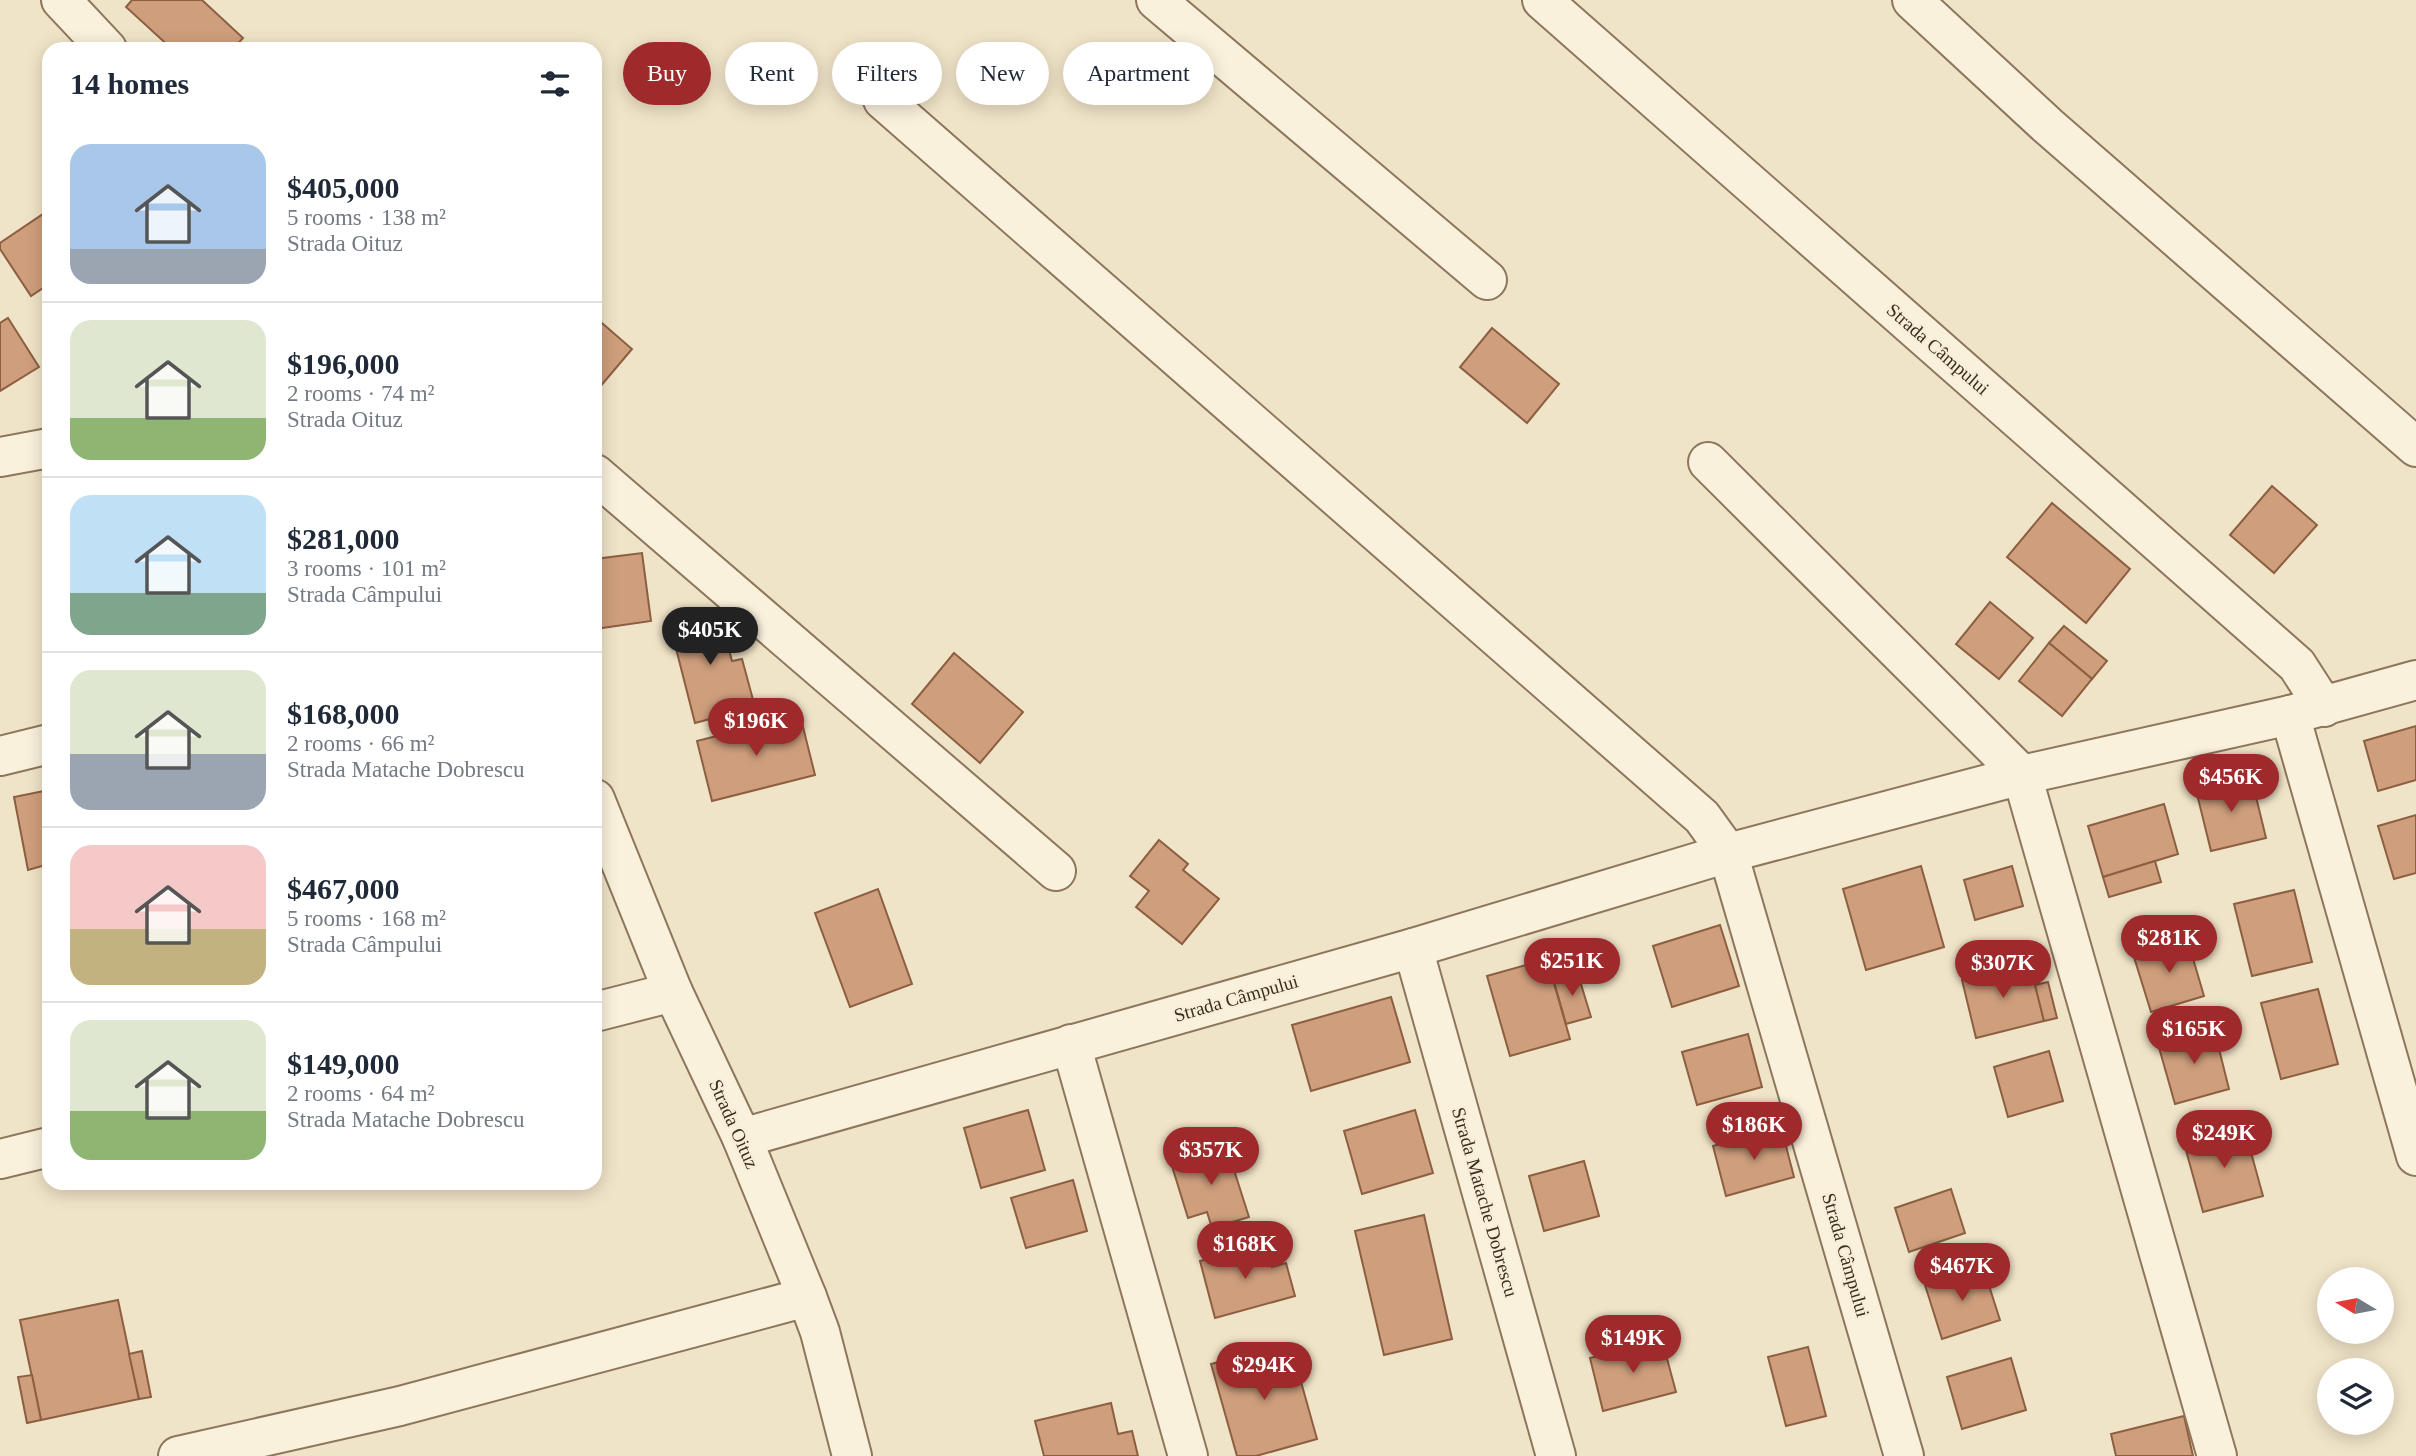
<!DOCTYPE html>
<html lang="en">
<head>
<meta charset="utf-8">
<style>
  :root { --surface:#fff; --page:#f2f2f3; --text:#1f2937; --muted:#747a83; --line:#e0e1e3; --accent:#9e2a2b }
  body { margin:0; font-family:Georgia,serif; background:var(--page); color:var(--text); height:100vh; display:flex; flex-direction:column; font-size:26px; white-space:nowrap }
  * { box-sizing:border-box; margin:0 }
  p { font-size:23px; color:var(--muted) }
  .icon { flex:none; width:38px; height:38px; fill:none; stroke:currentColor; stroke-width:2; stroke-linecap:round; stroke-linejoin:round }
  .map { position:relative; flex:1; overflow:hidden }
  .drawer { position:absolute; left:42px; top:42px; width:560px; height:1148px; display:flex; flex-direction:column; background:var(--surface); border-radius:21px; box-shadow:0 4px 18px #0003 }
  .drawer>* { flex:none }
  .top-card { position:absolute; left:623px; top:42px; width:665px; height:63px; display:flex; gap:14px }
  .needle { width:46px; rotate:280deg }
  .controls { position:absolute; left:2317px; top:1267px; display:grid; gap:14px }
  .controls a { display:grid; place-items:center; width:77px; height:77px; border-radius:50%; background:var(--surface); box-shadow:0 4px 18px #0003; font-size:35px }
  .price { position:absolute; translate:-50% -60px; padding:0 16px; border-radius:24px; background:var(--accent); color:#fff; font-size:23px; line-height:46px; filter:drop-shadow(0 2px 4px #0008) }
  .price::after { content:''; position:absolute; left:50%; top:42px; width:21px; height:16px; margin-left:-10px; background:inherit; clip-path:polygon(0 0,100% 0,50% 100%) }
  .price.selected { background:#222; color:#fff }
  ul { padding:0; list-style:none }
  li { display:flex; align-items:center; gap:21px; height:175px; padding:0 28px }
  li+li { border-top:2px solid var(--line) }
  li span { display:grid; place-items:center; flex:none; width:196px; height:140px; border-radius:21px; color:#555 }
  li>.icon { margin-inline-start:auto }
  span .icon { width:84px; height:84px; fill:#fffc; stroke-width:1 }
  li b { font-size:30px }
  h2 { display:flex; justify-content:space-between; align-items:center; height:84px; padding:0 28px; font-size:30px }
  .pill { padding:0 24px; border-radius:32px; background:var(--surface); box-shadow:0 4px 18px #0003; font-size:24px; line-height:63px }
  .pill.selected { background:var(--accent); color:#fff }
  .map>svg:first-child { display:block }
</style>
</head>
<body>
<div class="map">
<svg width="2416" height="1456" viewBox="0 0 2416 1456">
  <rect width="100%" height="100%" fill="#f0e4c8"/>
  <!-- building -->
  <g fill="#cf9f7d" stroke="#8d5f41" stroke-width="2">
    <path d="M132,0H202L243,38L233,49H172L126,7Z"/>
    <path d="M49,210V284L31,296L0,249V243Z"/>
    <path d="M595,317L632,349L599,388L595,384Z"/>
    <path d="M8,318L39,367L0,391V323Z"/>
    <path d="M1492,328L1559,384L1527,423L1460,367Z"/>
    <path d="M2272,486L2317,525L2274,573L2230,535Z"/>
    <path d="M2052,503L2130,569L2086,623L2007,557Z"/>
    <path d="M642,553L651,621L595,629V559Z"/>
    <path d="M1990,602L2033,638L1999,679L1956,644Z"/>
    <path d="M718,609L732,661L742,659L755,707L695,723L669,621Z"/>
    <path d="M2064,626L2107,661L2092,679L2049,643Z"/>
    <path d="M2049,643L2092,679L2062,716L2019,681Z"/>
    <path d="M954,653L1023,712L980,763L912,704Z"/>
    <path d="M800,715L815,775L712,801L697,741Z"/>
    <path d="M2416,726V780L2378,791L2364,741Z"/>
    <path d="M2251,776L2266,838L2211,851L2196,790Z"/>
    <path d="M49,790V864L28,870L14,797Z"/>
    <path d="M2164,804L2178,854L2103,877L2088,826Z"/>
    <path d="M2416,815V873L2394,879L2378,826Z"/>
    <path d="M1159,840L1188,864L1183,870L1219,899L1182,944L1136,907L1149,891L1130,876Z"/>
    <path d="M2155,861L2161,882L2109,897L2103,877Z"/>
    <path d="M1921,866L1944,947L1866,970L1843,889Z"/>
    <path d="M2012,866L2023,906L1975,920L1964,880Z"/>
    <path d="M878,889L912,984L850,1007L815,913Z"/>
    <path d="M2294,890L2312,962L2252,976L2234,904Z"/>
    <path d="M1720,925L1739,986L1672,1007L1653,946Z"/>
    <path d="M2187,938L2204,996L2151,1012L2133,954Z"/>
    <path d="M1547,959L1570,1039L1510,1056L1487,976Z"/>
    <path d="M2030,963L2044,1021L1976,1038L1962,980Z"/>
    <path d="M1577,971L1591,1017L1566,1024L1553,978Z"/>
    <path d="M2048,982L2057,1018L2044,1021L2035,985Z"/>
    <path d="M2318,989L2338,1064L2281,1079L2261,1003Z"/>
    <path d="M1391,997L1410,1062L1311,1091L1292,1025Z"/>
    <path d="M2214,1029L2229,1089L2175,1104L2158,1044Z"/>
    <path d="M1748,1034L1762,1087L1697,1105L1682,1052Z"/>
    <path d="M2049,1051L2063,1101L2008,1117L1994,1067Z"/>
    <path d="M1028,1110L1045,1170L981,1188L964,1128Z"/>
    <path d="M1415,1110L1433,1173L1362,1194L1344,1131Z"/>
    <path d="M1781,1127L1794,1177L1726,1196L1713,1146Z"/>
    <path d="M2244,1127L2263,1196L2203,1212L2184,1143Z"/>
    <path d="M1226,1145L1249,1217L1212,1228L1207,1212L1188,1218L1171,1163Z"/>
    <path d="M1584,1161L1599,1216L1544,1231L1529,1176Z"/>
    <path d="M1073,1180L1087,1231L1026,1248L1011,1198Z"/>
    <path d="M1951,1189L1965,1233L1909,1252L1895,1208Z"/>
    <path d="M1424,1215L1452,1339L1384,1355L1355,1231Z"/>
    <path d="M1266,1243L1272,1267L1286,1263L1295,1296L1215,1318L1200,1261Z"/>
    <path d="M1983,1267L2000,1320L1942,1339L1925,1285Z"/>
    <path d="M118,1300L139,1399L41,1420L20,1320Z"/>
    <path d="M1662,1340L1676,1392L1603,1411L1590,1358Z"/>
    <path d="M1291,1346L1317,1439L1256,1456H1237L1211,1364L1242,1356L1243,1359Z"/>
    <path d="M1808,1347L1826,1416L1786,1426L1768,1357Z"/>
    <path d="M142,1351L151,1397L139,1399L129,1354Z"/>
    <path d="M2011,1358L2026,1410L1962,1429L1947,1377Z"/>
    <path d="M32,1375L41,1420L27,1423L18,1377Z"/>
    <path d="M1111,1403L1118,1434L1132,1431L1138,1456H1044L1035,1421Z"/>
    <path d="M2184,1416L2193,1456H2116L2111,1434Z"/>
  </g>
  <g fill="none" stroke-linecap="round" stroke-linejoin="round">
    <defs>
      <g id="minor">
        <path d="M61,0L107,49"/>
        <path d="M1156,0L1487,280"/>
        <path d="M1542,0L2297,665L2324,707"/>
        <path d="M1912,0L2047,125L2416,447"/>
        <path d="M883,100L1702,817L1728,853L1904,1456"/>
        <path d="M0,457L49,448"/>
        <path d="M1708,462L2022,775L2217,1456"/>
        <path d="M595,474L1056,871"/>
        <path d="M2290,715L2416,1156"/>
        <path d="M0,756L49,744"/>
        <path d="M595,799L673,992L742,1138L807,1297L820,1332L852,1456"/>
        <path d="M1413,948L1556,1456"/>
        <path d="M595,1012L673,992"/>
        <path d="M1071,1044L1188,1456"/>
        <path d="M742,1138L1413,948L1728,853L2022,775L2290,715L2416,680"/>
        <path d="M0,1159L49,1147"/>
        <path d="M178,1456L400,1406L807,1297"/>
      </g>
    </defs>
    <!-- minor casing -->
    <use href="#minor" stroke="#8d765c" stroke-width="42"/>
    <!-- minor -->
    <use href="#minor" stroke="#faf1dc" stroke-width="38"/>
  </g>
  <g text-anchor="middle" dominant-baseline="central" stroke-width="5" stroke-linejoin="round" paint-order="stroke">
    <!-- street labels -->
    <g font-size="19" fill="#3d2e20" stroke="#f7eed8">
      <text transform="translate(1938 349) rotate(41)">Strada Câmpului</text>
      <text transform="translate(1236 998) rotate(-16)">Strada Câmpului</text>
      <text transform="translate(734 1124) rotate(66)">Strada Oituz</text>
      <text transform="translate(1485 1202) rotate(74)">Strada Matache Dobrescu</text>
      <text transform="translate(1846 1255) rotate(74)">Strada Câmpului</text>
    </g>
  </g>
</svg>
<div class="controls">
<a><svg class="needle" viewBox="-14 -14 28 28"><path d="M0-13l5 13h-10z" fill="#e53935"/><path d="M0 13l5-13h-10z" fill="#747a83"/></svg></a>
<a><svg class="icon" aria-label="layers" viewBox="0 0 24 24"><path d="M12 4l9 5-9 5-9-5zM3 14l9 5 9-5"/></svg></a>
</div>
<b class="price selected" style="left:710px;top:667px">$405K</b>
<b class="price" style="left:756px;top:758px">$196K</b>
<b class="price" style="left:2231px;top:814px">$456K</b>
<b class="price" style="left:2169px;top:975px">$281K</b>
<b class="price" style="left:1572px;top:998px">$251K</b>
<b class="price" style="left:2003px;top:1000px">$307K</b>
<b class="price" style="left:2194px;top:1066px">$165K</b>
<b class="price" style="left:1754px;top:1162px">$186K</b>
<b class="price" style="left:2224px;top:1170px">$249K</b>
<b class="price" style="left:1211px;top:1187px">$357K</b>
<b class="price" style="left:1245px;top:1281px">$168K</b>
<b class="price" style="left:1962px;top:1303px">$467K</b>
<b class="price" style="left:1633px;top:1375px">$149K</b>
<b class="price" style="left:1264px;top:1402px">$294K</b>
<div class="top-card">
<a class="pill selected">Buy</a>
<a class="pill">Rent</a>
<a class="pill">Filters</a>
<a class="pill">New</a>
<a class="pill">Apartment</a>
</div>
<section class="drawer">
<h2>14 homes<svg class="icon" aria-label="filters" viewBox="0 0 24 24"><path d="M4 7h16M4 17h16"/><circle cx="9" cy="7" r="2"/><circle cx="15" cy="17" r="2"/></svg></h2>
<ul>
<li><span style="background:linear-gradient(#a9c7e8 75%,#9aa5b1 0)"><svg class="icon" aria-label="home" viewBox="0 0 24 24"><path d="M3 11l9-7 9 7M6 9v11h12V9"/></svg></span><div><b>$405,000</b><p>5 rooms · 138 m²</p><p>Strada Oituz</p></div></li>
<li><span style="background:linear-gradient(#dfe7d0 70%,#8fb573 0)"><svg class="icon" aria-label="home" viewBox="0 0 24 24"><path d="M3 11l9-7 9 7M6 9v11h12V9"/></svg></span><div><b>$196,000</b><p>2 rooms · 74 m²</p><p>Strada Oituz</p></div></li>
<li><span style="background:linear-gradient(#bfe0f5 70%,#7fa58c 0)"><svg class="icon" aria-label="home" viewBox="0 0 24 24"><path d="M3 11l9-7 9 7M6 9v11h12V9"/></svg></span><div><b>$281,000</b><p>3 rooms · 101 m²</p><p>Strada Câmpului</p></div></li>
<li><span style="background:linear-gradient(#dfe7d0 60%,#9aa5b1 0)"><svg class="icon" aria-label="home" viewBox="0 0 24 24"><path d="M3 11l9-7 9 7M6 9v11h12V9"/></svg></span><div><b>$168,000</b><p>2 rooms · 66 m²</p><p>Strada Matache Dobrescu</p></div></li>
<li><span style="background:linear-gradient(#f6c9c9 60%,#c2b280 0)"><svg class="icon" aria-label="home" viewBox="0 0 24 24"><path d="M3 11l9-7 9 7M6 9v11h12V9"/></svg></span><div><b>$467,000</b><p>5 rooms · 168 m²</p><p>Strada Câmpului</p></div></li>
<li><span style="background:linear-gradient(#dfe7d0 65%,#8fb573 0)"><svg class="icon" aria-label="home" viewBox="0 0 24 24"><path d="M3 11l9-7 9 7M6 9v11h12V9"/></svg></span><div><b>$149,000</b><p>2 rooms · 64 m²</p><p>Strada Matache Dobrescu</p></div></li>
</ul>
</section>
</div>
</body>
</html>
